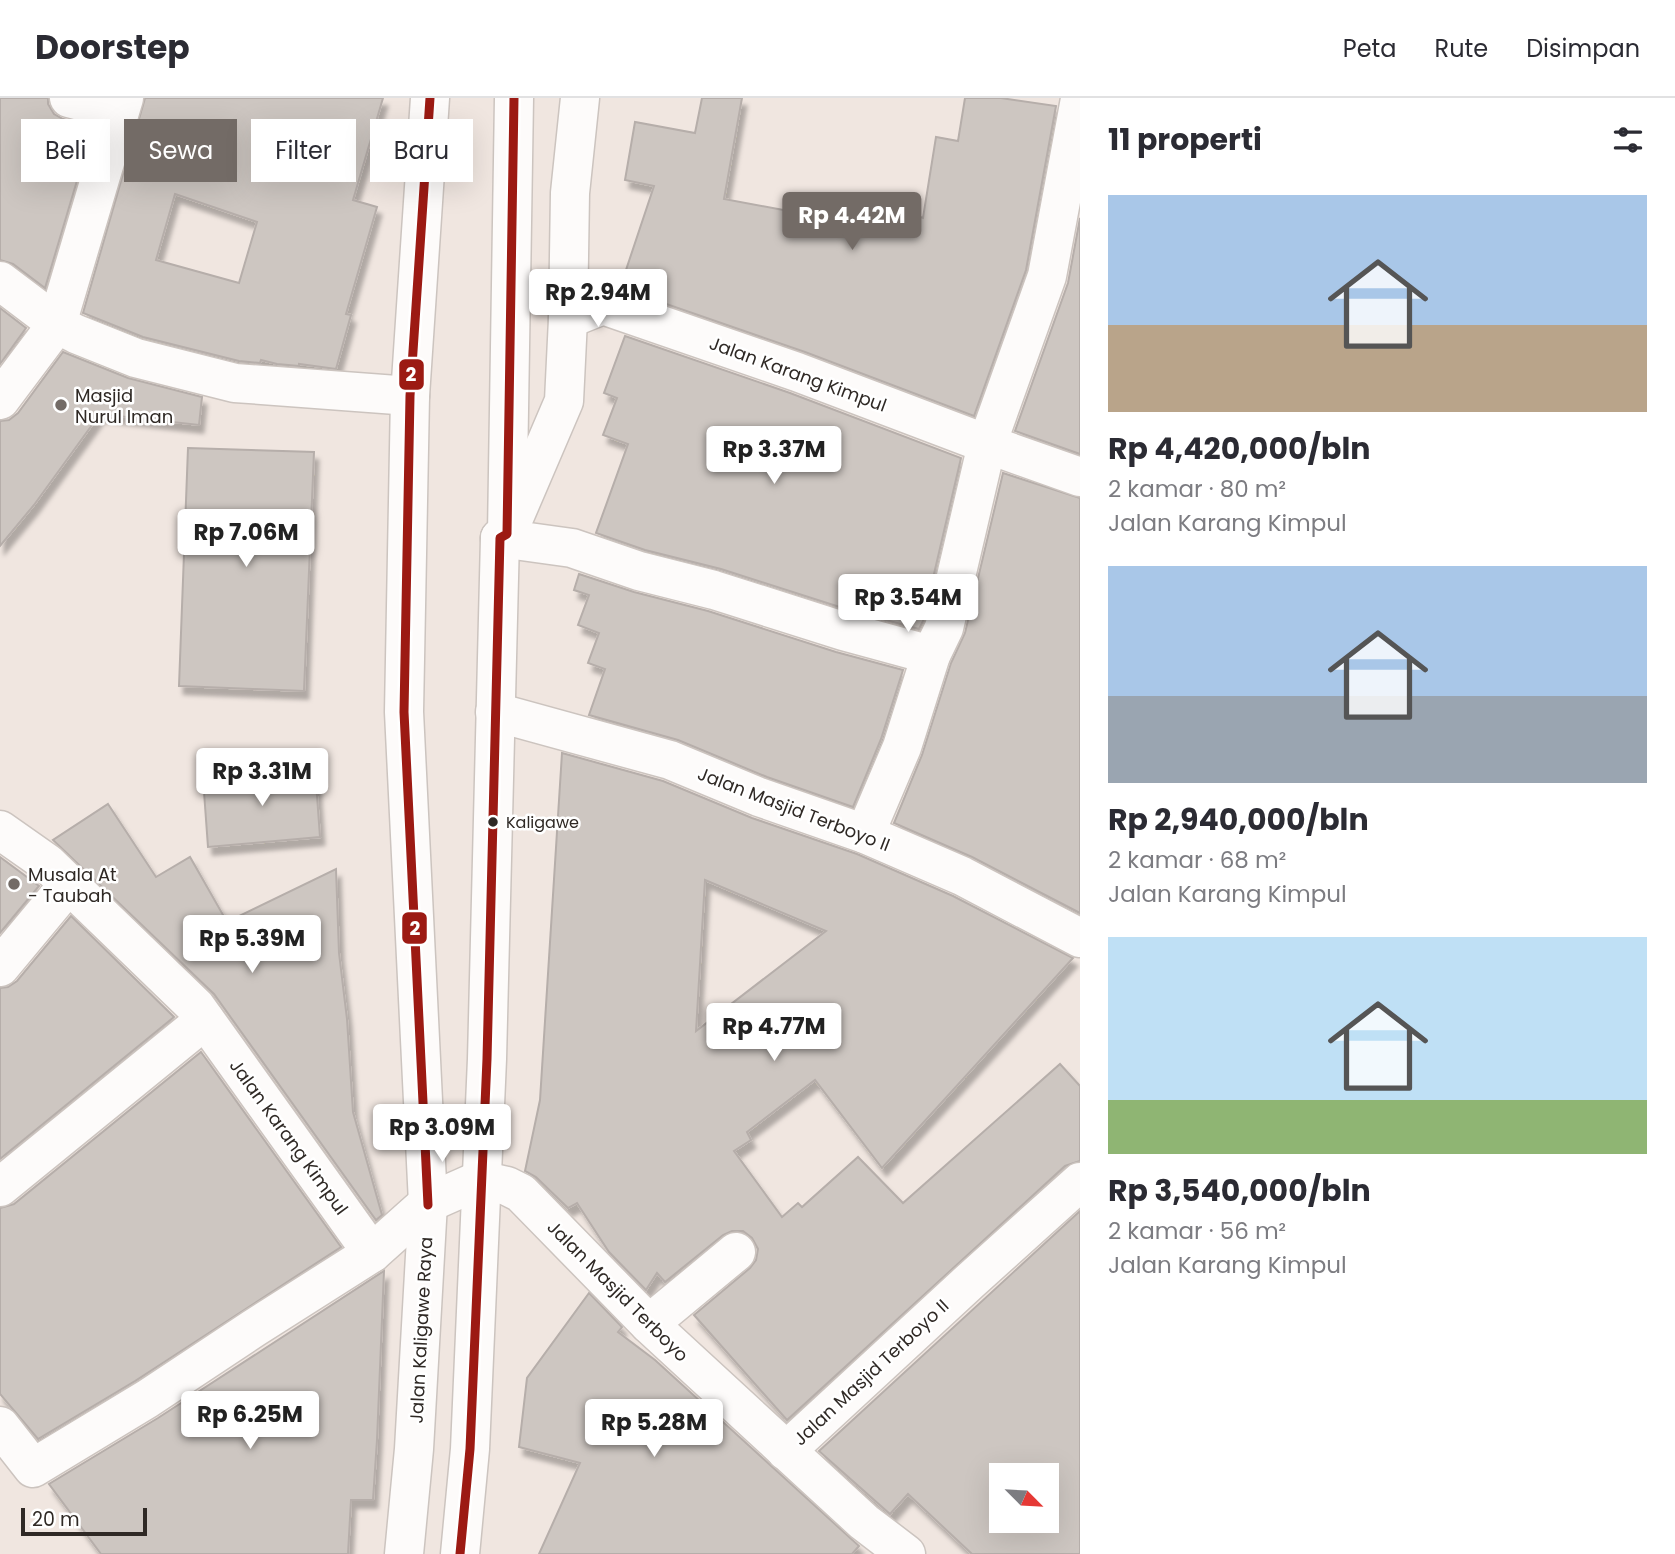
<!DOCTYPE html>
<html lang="id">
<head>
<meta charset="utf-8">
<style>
  :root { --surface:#fff; --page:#f7f7f7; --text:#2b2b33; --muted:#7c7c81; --line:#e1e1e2; --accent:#736b66 }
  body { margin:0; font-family:Poppins,sans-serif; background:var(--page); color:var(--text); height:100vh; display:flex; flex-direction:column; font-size:26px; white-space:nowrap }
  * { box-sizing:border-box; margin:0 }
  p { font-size:23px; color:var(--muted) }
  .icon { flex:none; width:38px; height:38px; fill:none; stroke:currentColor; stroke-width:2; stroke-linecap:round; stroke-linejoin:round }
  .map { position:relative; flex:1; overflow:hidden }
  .sheet { display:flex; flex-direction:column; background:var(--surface); width:595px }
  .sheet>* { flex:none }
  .hud { position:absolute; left:21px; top:21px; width:665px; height:63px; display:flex; gap:14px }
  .needle { width:46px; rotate:114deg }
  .buttons { position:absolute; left:989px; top:1365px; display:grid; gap:14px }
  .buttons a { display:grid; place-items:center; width:70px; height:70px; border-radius:0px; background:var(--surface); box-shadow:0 7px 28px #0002; font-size:35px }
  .scale { position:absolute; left:21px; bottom:18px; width:126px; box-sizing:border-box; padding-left:7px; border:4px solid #2f2925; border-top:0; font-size:19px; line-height:24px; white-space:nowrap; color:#2f2925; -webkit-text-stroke:5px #fff; paint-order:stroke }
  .price { position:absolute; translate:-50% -60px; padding:0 16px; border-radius:7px; background:#fff; color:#222; font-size:23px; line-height:46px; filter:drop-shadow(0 2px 4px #0008) }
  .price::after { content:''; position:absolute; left:50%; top:42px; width:21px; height:16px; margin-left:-10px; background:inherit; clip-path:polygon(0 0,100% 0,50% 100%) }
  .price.on { background:var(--accent); color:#fff }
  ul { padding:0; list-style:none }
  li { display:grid; align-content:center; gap:14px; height:371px; padding:0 28px }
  li span { display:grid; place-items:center; height:217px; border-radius:0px; color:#555 }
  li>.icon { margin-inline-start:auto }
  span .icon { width:126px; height:126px; fill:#fffc; stroke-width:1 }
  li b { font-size:30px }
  h2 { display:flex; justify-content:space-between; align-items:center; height:84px; padding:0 28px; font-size:30px }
  .tag { padding:0 24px; border-radius:0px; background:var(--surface); box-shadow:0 7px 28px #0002; font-size:24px; line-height:63px }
  .tag.on { background:var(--accent); color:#fff }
  header { display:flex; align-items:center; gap:42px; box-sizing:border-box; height:98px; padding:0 35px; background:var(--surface); border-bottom:2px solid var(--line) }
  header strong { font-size:33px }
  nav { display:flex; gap:38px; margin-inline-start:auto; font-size:24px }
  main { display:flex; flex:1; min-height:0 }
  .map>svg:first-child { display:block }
</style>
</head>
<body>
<header>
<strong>Doorstep</strong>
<nav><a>Peta</a><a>Rute</a><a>Disimpan</a></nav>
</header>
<main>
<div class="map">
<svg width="1080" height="1456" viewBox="0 0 1080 1456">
  <defs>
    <filter id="shadow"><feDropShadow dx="4.5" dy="8" stdDeviation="2" flood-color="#0004"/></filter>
  </defs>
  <rect width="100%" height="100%" fill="#f0e6e0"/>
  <!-- building -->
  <g fill="#cdc6c1" stroke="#b6aeaa" stroke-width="2" fill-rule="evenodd" filter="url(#shadow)">
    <path d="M0,0H48V6L54,16L63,21L93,29L45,190L13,166L0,162Z"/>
    <path d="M145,0H383L353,102L377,109L346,216L351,217L336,271L299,266V268L277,266L261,262L260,265L239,263L143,239L83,215ZM175,96L257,124L239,185L156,162Z"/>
    <path d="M702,0H742L724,101L880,130L888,107L923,120L936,39L958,43L965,0H1001L1056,8L1026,172L974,318L805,254L620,190L654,88L625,82L635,24L695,35Z"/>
    <path d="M1080,120V356L1015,333L1068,185Z"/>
    <path d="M0,210L26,230L0,266Z"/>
    <path d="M625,238L790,295L961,360L923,523L919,531L849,512L721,471L645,452L596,435L628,346L603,337L617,300L604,295Z"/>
    <path d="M63,254L128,280L202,299L199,327L100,316L34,407L0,448V323L9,322L18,315Z"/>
    <path d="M188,350L314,354L304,593L179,588Z"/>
    <path d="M1003,375L1080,400V815L972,759L894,725L922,657L951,565L965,535Z"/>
    <path d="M579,476L634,494L708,513L836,554L903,572L881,641L853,709L767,679L678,642L589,617L605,571L588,565L599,535L578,527L589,497L574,492Z"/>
    <path d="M562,655L663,683L752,720L857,756L953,798L1073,860L882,1070L815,982L747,1034L751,1042L734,1053L782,1119L798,1105L802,1109L858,1059L903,1105L1060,966L1080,988V1063L1065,1068L787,1322L694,1217L750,1170L756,1162L758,1151L752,1140L743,1133H732L723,1137L665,1184L657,1175L646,1192L609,1154L577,1105L568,1110L536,1079L525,1073L540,1002ZM705,782L826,833L696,933Z"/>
    <path d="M315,670L320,739L208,749L203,680Z"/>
    <path d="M108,706L156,779L190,759L227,824L336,771L339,855L347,921L353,1014L382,1117L376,1122L214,896L53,742Z"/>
    <path d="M0,759L39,788L0,835Z"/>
    <path d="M71,818L174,919L0,1061V890L8,889L17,883Z"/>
    <path d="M201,954L341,1149L135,1283L38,1341L0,1296V1110L14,1106Z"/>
    <path d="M1080,1113V1456H972L908,1396L890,1416L819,1353ZM1001,1377H1046V1423H1001Z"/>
    <path d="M384,1173L377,1342L373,1402H351L348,1456H101L49,1386L158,1320Z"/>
    <path d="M589,1195L622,1229L618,1234L655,1262L859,1448L852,1456H539L580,1365L519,1349L527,1280Z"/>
  </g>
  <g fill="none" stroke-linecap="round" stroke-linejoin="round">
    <defs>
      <g id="street">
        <path d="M69,0L119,13"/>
        <path d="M0,183L57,226L76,236L136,260L235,285L410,298"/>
        <path d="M568,221L603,207L797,274L987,346L1080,379"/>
        <path d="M0,302L57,226L124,0"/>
        <path d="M507,436L564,303L568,221L570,95L580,0"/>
        <path d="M500,440L572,450L639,473L714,492L843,533L931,557"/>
        <path d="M495,614L670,662L759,699L865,736L962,778L1080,840"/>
        <path d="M0,732L47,765L196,909L372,1155L428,1105L480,1082L507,1088L521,1095L649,1226L864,1424L906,1456"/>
        <path d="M865,736L902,649L931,557L944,530L987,346L1047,178L1080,1"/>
        <path d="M0,869L69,786"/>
        <path d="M0,1089L205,922"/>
        <path d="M649,1226L736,1154"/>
        <path d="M0,1328L33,1370L147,1301L254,1230L372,1155"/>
        <path d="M786,1353L969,1184L1080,1084"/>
      </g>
      <g id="highway">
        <path d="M404,1456L414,1351L428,1105L404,614L410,298L430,0"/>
        <path d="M460,1456L470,1351L487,961L500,440L507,436L514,0"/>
      </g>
    </defs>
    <!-- street casing -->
    <use href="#street" stroke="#ccc4bf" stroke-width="41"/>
    <!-- highway casing -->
    <use href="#highway" stroke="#ccc4bf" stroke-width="41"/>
    <!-- street -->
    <use href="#street" stroke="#fdfbfa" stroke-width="38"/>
    <!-- highway -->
    <use href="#highway" stroke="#fdfbfa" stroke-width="38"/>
    <defs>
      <g id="bus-1">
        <path d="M428,1107L404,614L410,298L430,0"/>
        <path d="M460,1456L470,1351L487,961L500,440L507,436L514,0"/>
      </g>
    </defs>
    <!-- bus-1 casing -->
    <use href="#bus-1" stroke="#fff" stroke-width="14"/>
    <!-- bus-1 -->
    <use href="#bus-1" stroke="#9c1a13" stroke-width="9"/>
  </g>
  <!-- markers -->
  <g fill="#736b66" stroke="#fff" stroke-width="2.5">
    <circle cx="61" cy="307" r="7"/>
    <circle cx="14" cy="786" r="7"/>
  </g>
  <circle fill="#2f2925" stroke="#fff" stroke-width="2.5" cx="493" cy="724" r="6"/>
  <g text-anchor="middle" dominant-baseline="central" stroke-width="5" stroke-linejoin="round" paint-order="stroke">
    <!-- bus labels -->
    <g font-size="16" fill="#2f2925" stroke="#fff" text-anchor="start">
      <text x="506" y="724">Kaligawe</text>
    </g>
    <!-- street labels -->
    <g font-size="18" fill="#2f2925" stroke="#fff">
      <text transform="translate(798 276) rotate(20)">Jalan Karang Kimpul</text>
      <text transform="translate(794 711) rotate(21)">Jalan Masjid Terboyo II</text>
      <text transform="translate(289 1039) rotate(54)">Jalan Karang Kimpul</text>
      <text transform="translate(618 1193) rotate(45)">Jalan Masjid Terboyo</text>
      <text transform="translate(421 1232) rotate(-87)">Jalan Kaligawe Raya</text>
      <text transform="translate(871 1274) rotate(-43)">Jalan Masjid Terboyo II</text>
    </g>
    <!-- poi labels -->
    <g font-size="18" fill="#2f2925" stroke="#fff" text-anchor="start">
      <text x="75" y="297">Masjid<tspan x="75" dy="21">Nurul Iman</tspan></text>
      <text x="28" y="776">Musala At<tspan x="28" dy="21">- Taubah</tspan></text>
    </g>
  </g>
  <g stroke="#fff" stroke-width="2.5">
    <rect x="398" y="260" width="27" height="33" rx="7" fill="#9c1a13"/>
    <rect x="401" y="813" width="27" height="34" rx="7" fill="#9c1a13"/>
  </g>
  <g font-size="19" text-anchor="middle" font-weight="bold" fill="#fff">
    <text x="411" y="283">2</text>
    <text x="415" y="837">2</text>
  </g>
</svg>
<div class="buttons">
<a><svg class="needle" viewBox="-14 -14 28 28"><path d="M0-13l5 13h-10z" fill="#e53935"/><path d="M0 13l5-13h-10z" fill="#7c7c81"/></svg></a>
</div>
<div class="scale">20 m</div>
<b class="price on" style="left:852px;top:154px">Rp 4.42M</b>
<b class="price" style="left:598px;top:231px">Rp 2.94M</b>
<b class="price" style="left:774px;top:388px">Rp 3.37M</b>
<b class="price" style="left:246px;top:471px">Rp 7.06M</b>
<b class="price" style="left:908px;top:536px">Rp 3.54M</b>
<b class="price" style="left:262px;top:710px">Rp 3.31M</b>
<b class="price" style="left:252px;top:877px">Rp 5.39M</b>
<b class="price" style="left:774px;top:965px">Rp 4.77M</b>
<b class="price" style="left:442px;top:1066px">Rp 3.09M</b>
<b class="price" style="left:250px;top:1353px">Rp 6.25M</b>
<b class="price" style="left:654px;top:1361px">Rp 5.28M</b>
<div class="hud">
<a class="tag">Beli</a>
<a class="tag on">Sewa</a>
<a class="tag">Filter</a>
<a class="tag">Baru</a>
</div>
</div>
<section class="sheet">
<h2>11 properti<svg class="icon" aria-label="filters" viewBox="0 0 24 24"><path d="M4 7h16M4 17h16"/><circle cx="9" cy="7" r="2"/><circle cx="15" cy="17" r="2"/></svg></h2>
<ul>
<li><span style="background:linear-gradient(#a9c7e8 60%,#b9a48a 0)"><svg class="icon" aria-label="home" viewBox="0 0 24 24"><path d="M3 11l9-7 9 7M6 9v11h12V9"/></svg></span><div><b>Rp 4,420,000/bln</b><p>2 kamar · 80 m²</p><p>Jalan Karang Kimpul</p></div></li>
<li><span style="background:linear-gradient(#a9c7e8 60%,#9aa5b1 0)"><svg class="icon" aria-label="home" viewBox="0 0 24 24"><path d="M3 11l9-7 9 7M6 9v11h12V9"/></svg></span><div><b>Rp 2,940,000/bln</b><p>2 kamar · 68 m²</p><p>Jalan Karang Kimpul</p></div></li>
<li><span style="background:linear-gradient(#bfe0f5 75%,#8fb573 0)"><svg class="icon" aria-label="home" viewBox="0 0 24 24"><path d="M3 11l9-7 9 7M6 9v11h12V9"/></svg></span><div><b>Rp 3,540,000/bln</b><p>2 kamar · 56 m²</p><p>Jalan Karang Kimpul</p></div></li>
</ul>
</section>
</main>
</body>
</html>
